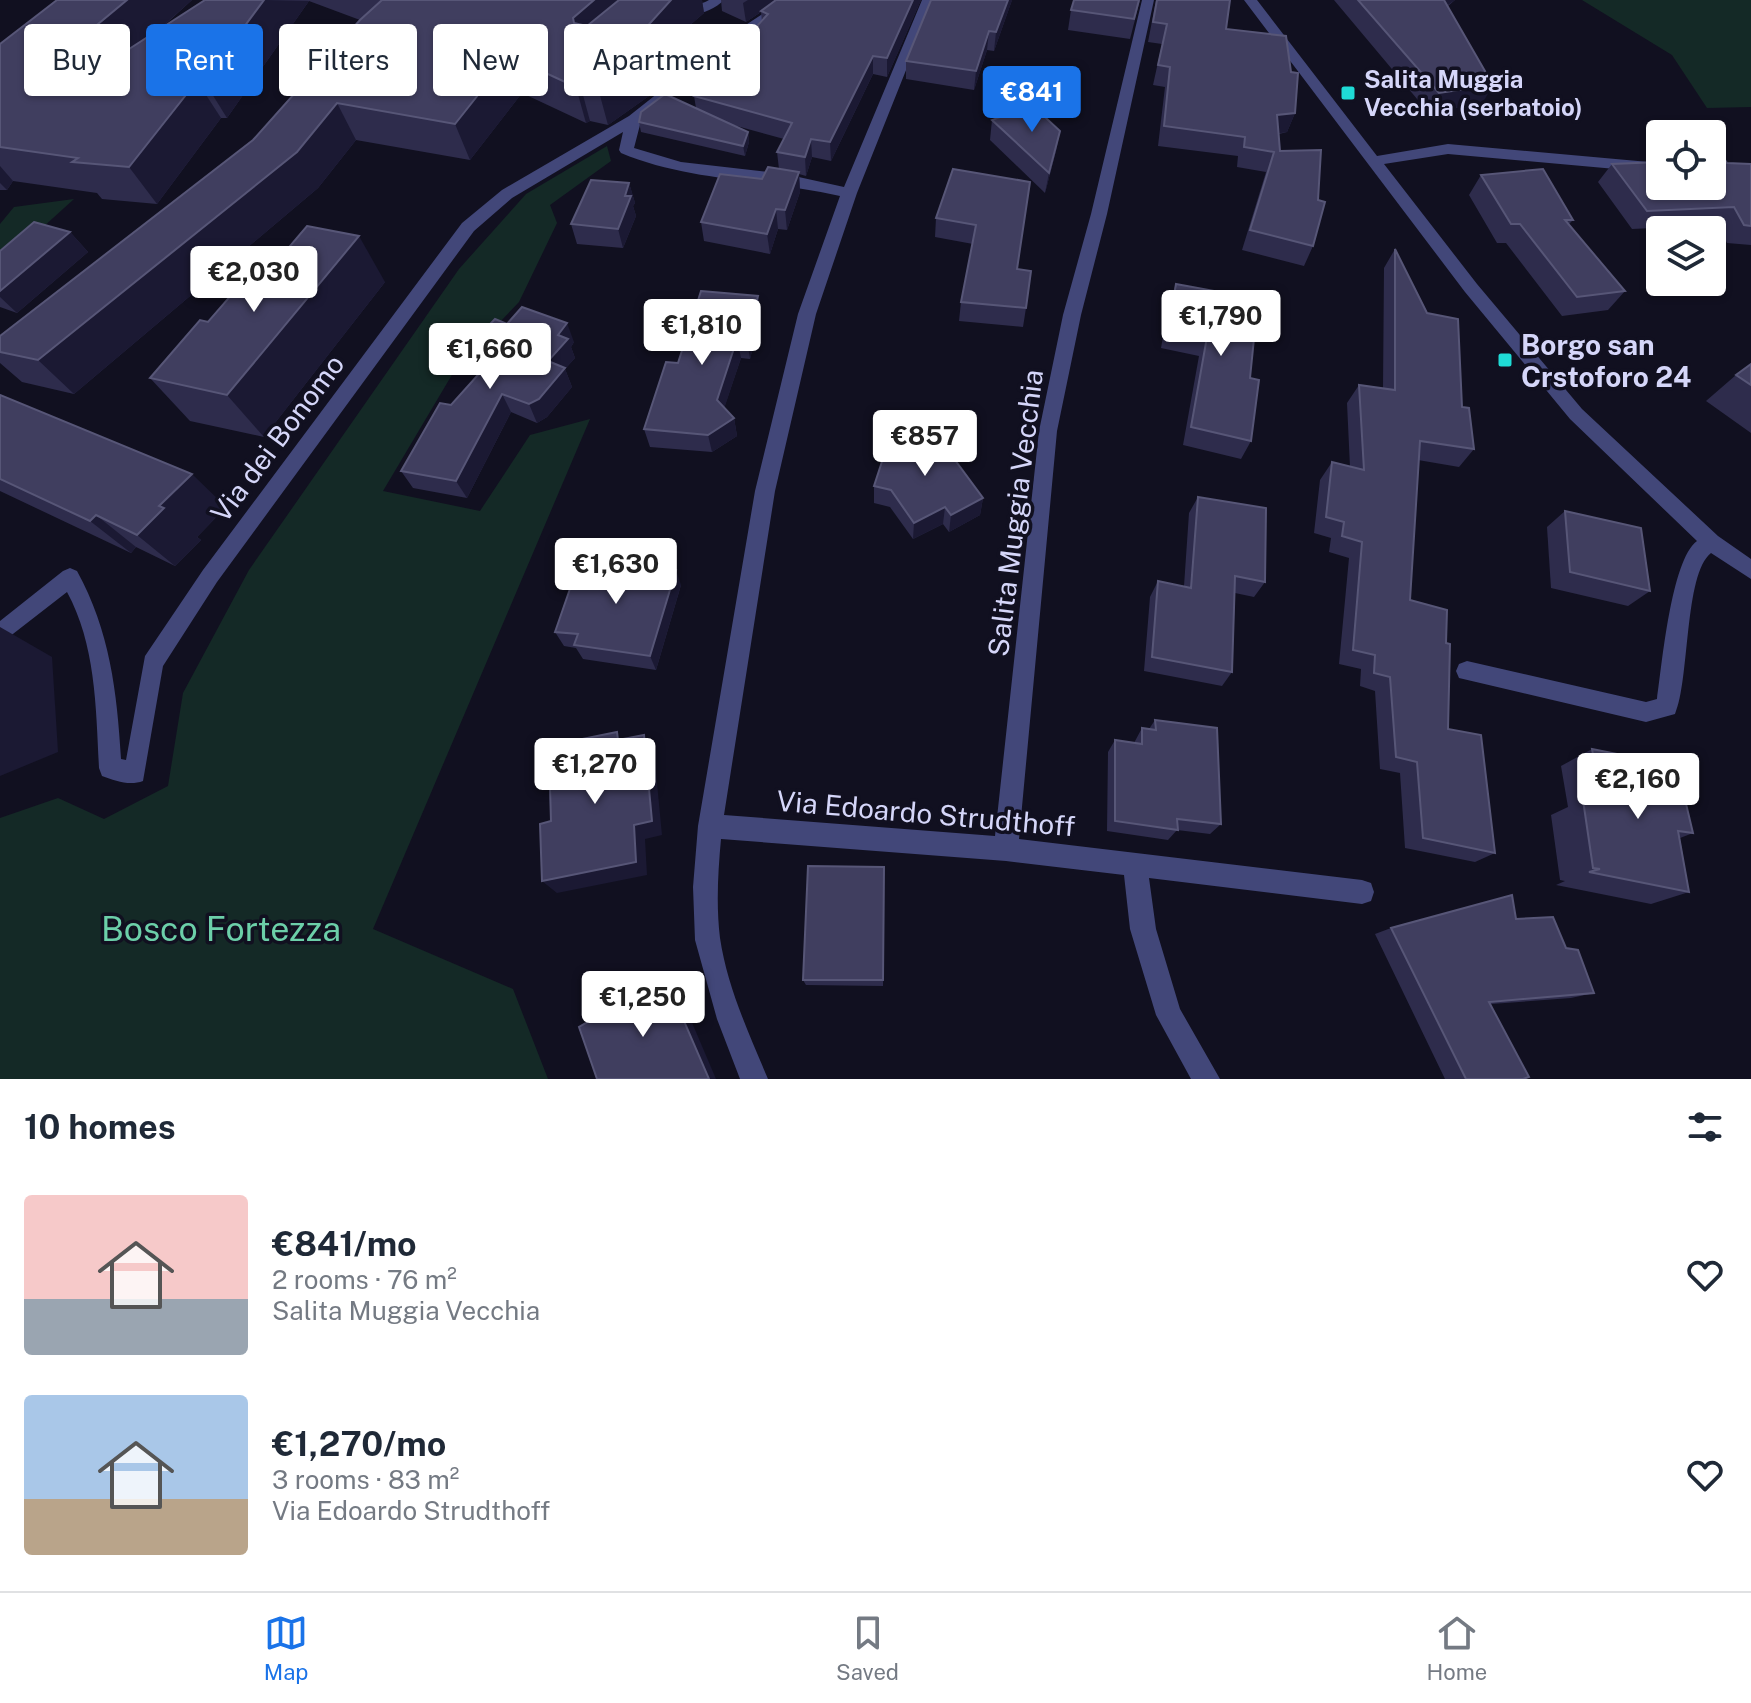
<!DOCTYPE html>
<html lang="en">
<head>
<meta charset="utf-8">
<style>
  :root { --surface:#fff; --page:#f6f6f7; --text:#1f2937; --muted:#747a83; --line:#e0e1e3; --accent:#1a73e8 }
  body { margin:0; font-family:"Public Sans",sans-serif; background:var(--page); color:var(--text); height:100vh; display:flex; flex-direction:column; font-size:30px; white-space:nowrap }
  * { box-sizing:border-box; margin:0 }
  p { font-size:26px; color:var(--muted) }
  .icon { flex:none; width:44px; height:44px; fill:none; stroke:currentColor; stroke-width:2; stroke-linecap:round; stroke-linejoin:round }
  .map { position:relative; height:1079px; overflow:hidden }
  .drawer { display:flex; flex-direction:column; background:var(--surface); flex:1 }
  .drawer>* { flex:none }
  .banner { position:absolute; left:24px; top:24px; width:800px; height:72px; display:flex; gap:16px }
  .controls { position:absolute; left:1646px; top:120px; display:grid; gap:16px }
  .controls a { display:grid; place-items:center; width:80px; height:80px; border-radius:8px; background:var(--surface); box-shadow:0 2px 6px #0004; font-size:40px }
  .price { position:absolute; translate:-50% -68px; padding:0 18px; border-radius:8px; background:#fff; color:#222; font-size:26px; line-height:52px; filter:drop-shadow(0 2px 4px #0008) }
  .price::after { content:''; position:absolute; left:50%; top:48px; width:24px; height:18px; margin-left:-12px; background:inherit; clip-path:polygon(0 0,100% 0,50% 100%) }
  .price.current { background:var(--accent); color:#fff }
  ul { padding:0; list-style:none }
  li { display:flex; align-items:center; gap:24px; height:200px; padding:0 24px }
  li span { display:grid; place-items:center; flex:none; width:224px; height:160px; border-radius:8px; color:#555 }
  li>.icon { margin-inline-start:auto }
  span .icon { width:96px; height:96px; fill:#fffc; stroke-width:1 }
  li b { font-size:34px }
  h2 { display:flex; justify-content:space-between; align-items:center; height:96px; padding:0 24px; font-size:34px }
  .pill { padding:0 28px; border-radius:8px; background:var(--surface); box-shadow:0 2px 6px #0004; font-size:28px; line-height:72px }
  .pill.current { background:var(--accent); color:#fff }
  .menu { display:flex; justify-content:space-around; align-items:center; height:112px; border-top:2px solid var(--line); background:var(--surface); font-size:22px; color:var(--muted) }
  .menu a { display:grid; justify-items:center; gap:4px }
  .menu .current { color:var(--accent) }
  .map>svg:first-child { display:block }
</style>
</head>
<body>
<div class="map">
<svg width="1751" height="1079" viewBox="0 0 1751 1079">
  <rect width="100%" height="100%" fill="#111020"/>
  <!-- green -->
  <g fill="#142926">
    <path d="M1582,0H1751V107L1707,108L1672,55Z"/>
    <path d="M607,146L611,161L550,205L557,223L519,302L456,368L383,491L480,511L530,435L590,419L373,929L513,989L548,1079H0V818L58,798L104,819L168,786L183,693L249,570L459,269L526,194Z"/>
    <path d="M74,199L0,266V224L14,207Z"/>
  </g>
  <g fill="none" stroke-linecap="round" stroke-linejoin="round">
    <!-- minor -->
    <g fill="#424779" fill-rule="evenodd">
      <path d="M709,0H724C710,14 688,19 670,7C682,0 694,9 709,0Z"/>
      <path d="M784,0H799L745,38L641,121L634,148L681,162L785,174L844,187L922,0H934L857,193L816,314L775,491L724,815L995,836L1039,431L1063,315L1091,214L1142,0H1154L1107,214L1081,315L1057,431L1019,839L1362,880L1371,883L1374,892L1371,901L1362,904L1149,878L1156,929L1180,1009L1220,1079H1191L1156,1015L1130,929L1124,875L1006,861L721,839C718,872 716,905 720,938C727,986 749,1034 768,1079H740L717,1019L695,940L693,887L698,826L755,491L798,314L840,196C768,179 690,182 621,153L619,150L623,132L512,198L474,231L217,582L163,666L143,781C130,786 115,781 102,776L99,768C96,709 96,645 67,592L0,644V621L63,571L70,568L77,571C110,631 117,692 121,759L126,760L145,656L203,570L462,223L502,190L629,116L735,32Z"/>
      <path d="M1244,0H1257L1377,156L1448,144L1660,163V173L1448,154L1384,164L1477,284L1582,409L1718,536L1751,559V579L1711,553C1684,574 1690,680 1675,714L1646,722L1459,678L1456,671L1459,664L1467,661L1646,702L1657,699C1662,665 1671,560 1697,541L1570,419L1465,292Z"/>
    </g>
  </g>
  <!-- wall -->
  <g fill="#2e2c4c">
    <path d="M57,0H192L158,31L205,0H702L704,13L676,37L644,75L649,96L608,125L590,121L586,123L522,93L470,160L356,140L318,188L74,394L22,382L0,363V336L253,140L360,20L309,1L227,118H221L157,204L102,199L97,193L13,181L7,190H0V44Z"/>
    <path d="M721,0H921L887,77L873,74L831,161L812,157L806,176L799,174L800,192L787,230L778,229L770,254L704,241L701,222L779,169L777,152L784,139L733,125L748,132L749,142L745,156L641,132L639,122L696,108L694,96L747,42V37L762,22L761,12L746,22L722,11Z"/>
    <path d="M1012,0L994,51L987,50L974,90L906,79V61Z"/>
    <path d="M1140,0L1130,39L1068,30L1071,10Z"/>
    <path d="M1156,0H1227L1226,29L1295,113L1287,132L1279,134L1280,151L1313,246L1304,266L1242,250L1266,172L1237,167L1238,156L1158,146L1165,87L1153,85L1162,44L1148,42Z"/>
    <path d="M1334,0H1455L1448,6L1482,104L1428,112Z"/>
    <path d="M992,120L1060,131L1056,151L1045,193L990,140Z"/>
    <path d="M1727,163L1751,164V245L1727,243L1718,225L1632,229L1598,182L1612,164Z"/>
    <path d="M953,169L1017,269L1026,308L1023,327L959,321L961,302L973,244L935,237L936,218Z"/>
    <path d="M1481,175L1573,220L1569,224L1625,291L1608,310L1562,316L1506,243H1497L1469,195Z"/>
    <path d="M629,183L635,203L633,206L636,216L623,248L577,244L571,224Z"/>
    <path d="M70,232L88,252L17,313L0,307V251Z"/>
    <path d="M1395,249L1462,407L1474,449L1459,467L1418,460L1410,600L1446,643L1448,729L1495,853L1475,862L1405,848L1400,773L1380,769L1375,691L1360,686L1361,669L1339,664L1349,558L1329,552L1331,538L1314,533L1320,480L1332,462L1350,467L1347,403L1359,385L1383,388L1384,268Z"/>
    <path d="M385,282L264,437L190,421L150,378L208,322Z"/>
    <path d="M1176,284L1250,378L1251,441L1241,459L1183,445L1199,356L1161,348L1169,303Z"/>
    <path d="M758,296L761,315L750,359L741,358L724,408L734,418L737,436L712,452L650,447L644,429L678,363Z"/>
    <path d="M574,342L571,347L575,358L565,369L572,387L547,417L537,423L511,412L467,498L413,488L401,471L451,405L485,366L480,364L470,345Z"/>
    <path d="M1751,364V433L1706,401L1736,375Z"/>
    <path d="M0,395L226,507L197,537L201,540L175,566L136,547L131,553L0,491Z"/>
    <path d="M874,486L983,498L980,515L949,532L943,524L913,539L890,507L874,503Z"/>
    <path d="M1198,497L1265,582L1254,597L1235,593L1232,672L1222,686L1144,671L1150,597L1158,581L1184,586L1189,513Z"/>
    <path d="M1565,511L1650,591L1628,606L1551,588L1547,527Z"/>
    <path d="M681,585L656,670L583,659L576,648L564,646L555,632Z"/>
    <path d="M1155,720L1221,824L1210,834L1177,830L1168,840L1107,831L1108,752L1115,740L1134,743L1142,728L1149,729Z"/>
    <path d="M1592,749L1693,833L1680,838L1689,892L1651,904L1556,885L1565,881L1560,880L1551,815L1568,807L1561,766Z"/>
    <path d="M884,867L883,986L806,985L803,980Z"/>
    <path d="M1391,928L1566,948L1594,993L1571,998L1491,1004L1523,1079H1445L1375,934Z"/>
  </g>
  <!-- shaded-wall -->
  <g fill="#1b1933">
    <path d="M127,0H192L101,81L74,44Z"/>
    <path d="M264,0L309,1L227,118L204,81Z"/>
    <path d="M594,0H620L583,55L573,18Z"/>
    <path d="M671,0H702L704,13L676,37L644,75L649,96L608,125L598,88L624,52Z"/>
    <path d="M748,0H778L746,22L743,3Z"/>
    <path d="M913,0H921L887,77V58Z"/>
    <path d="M1008,0H1012L994,51L996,32Z"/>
    <path d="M1440,0H1455L1432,16Z"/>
    <path d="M989,31L987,50L974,90L976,71Z"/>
    <path d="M509,56L522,93L470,160L455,124Z"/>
    <path d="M873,56V74L831,161L830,142Z"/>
    <path d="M197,81L221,118L157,204L129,167Z"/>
    <path d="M580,84L590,121L586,123L576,87Z"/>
    <path d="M1493,85L1482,104L1428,112L1439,93Z"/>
    <path d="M337,103L356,140L318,188L74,394L38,360Z"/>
    <path d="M1295,113L1287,132L1269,135L1277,115Z"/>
    <path d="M1060,131L1056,151L1045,193L1049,173Z"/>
    <path d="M748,132L749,142L745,156L743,146Z"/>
    <path d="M811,139L812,157L806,176L805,157Z"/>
    <path d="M0,166L13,181L7,190L0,183Z"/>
    <path d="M799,172L800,192L787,230L785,210Z"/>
    <path d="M629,183L635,203L633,206L636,216L623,248L618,229L625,196Z"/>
    <path d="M776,209L778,229L770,254L767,234Z"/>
    <path d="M70,232L88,252L17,313L0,297V291Z"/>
    <path d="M359,236L385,282L264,437L227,395Z"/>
    <path d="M758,296L761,315L750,359L747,340Z"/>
    <path d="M567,323L574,342L571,347L575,358L565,369L572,387L547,417L537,423L529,404L558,335Z"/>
    <path d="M737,339L741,358L721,418L717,400Z"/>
    <path d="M502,394L511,412L467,498L456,481Z"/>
    <path d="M734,418L737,436L712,452L708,435Z"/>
    <path d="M192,474L226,507L197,537L201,540L175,566L137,535L159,506Z"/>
    <path d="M983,498L980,515L949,532L951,515Z"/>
    <path d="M945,507L943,524L913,539L914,523Z"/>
    <path d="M96,515L136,547L131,553L90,521Z"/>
    <path d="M676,570L681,585L656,670L650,656Z"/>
    <path d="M0,627L52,657L58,752L0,776Z"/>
    <path d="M644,735L654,752L662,835L645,839L647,875L557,893L542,881Z"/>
    <path d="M665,977L676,985L716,1079H709Z"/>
  </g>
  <!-- building -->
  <g fill="#403e5f" stroke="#575677" stroke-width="2">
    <path d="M57,0H127L74,44L95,71L205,0H264L204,81H197L129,167L72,162L78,158L0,147V44Z"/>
    <path d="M382,0H594L573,18L574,23L587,26L619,0H671L624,52L641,60L598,88L580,84L576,87L509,56L455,124L337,103L297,152L38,360L0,352V336L253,140L360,20Z"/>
    <path d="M776,0H913L887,58L873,56L830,142L811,139L805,157L777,152L792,123L694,96L751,39L747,37L768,14L761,11Z"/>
    <path d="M931,0H1008L996,32L989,31L976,71L906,61Z"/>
    <path d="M1074,0H1139L1134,19L1071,10Z"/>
    <path d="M1157,0H1230L1226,29L1286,36L1291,72L1298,73L1295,113L1277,115L1280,151L1321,150L1318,200L1325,202L1313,246L1250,230L1274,152L1244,147L1245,137L1164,126L1170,67L1158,65L1167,24L1153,22Z"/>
    <path d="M1358,0H1444L1493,85L1439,93Z"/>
    <path d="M665,94L748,132L743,146L639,122L641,112Z"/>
    <path d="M1032,105L1060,131L1049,173L992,120Z"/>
    <path d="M1712,160H1725L1727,163L1751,164V226L1744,225L1734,207L1647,211L1612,164L1660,162V186H1712Z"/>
    <path d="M768,167L799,172L785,210L776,209L767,234L701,222L720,174L762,179Z"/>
    <path d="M953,169L1030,182L1017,269L1031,271L1026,308L961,302L976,225L936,218Z"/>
    <path d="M1543,169L1573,220H1565L1625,291L1577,297L1520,224H1511L1481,175Z"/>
    <path d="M591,180L629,183L625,196H631L618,229L571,224Z"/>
    <path d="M34,222L70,232L0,291V251Z"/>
    <path d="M307,226L359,236L227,395L150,378L200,320L208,322L265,256L279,259Z"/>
    <path d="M1395,249L1427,313L1458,319L1462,407L1469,408L1474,449L1420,441L1410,600L1447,610L1446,643L1450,644L1448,729L1481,735L1495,853L1423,838L1417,762L1396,757L1390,677L1374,673L1375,655L1353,650L1362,542L1342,536L1344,522L1326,517L1332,462L1364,470L1359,385L1395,390Z"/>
    <path d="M1176,284L1258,299L1250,378L1259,380L1251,441L1191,427L1207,337L1168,329Z"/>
    <path d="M701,291L758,296L747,340L737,339L717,400L734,418L708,435L644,429L666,362L678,363Z"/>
    <path d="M522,307L567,323L558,335L568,339L548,361L565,368L539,399L529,404L502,394L456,481L401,471L440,403L451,405L495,356L470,345L495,319L507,324Z"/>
    <path d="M1751,364V385L1736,375Z"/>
    <path d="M0,395L192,474L159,506L164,508L137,535L96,515L90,521L0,479Z"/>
    <path d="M891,434L946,448L983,498L951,515L945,507L914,523L891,490L874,486Z"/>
    <path d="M1198,497L1266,508L1265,582L1235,576L1232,672L1152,657L1158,581L1191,588Z"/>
    <path d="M1565,511L1641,528L1650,591L1570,572Z"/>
    <path d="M581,557L676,570L650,656L574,645L578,634L555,632Z"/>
    <path d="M1155,720L1217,728L1221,824L1177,819L1178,830L1115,821V740L1142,744V728L1156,730Z"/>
    <path d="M617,732L618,740L644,735L652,821L634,825L636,862L542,881L540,824L551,821L549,754L577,748V740Z"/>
    <path d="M1592,749L1677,766L1693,833L1678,831L1689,892L1589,872L1600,869L1593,868L1583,800L1602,804Z"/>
    <path d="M808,866L884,867L883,980H803Z"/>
    <path d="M1512,895L1516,919L1553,917L1566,948L1578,950L1594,993L1489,1002L1529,1077L1523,1079H1466L1391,928Z"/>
    <path d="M665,977L709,1079H597L579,1027Z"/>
  </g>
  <!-- markers -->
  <g fill="#1fdbd6" stroke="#111020" stroke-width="3">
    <rect x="1340" y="85" width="16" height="16" rx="4"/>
    <rect x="1497" y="352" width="16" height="16" rx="4"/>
  </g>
  <g text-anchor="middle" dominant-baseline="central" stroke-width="7" stroke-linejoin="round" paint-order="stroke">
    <!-- far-poi labels -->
    <g font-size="24" font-weight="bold" fill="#d5d6f9" stroke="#111020" text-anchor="start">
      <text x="1364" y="79">Salita Muggia<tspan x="1364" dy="28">Vecchia (serbatoio)</tspan></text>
    </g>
    <!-- poi labels -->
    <g font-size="28" font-weight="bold" fill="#d5d6f9" stroke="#111020" text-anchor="start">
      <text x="1521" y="344">Borgo san<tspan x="1521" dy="32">Crstoforo 24</tspan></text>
    </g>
    <!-- street labels -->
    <g font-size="28" fill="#d5d6f9" stroke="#111020">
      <text transform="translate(277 438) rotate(-53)">Via dei Bonomo</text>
      <text transform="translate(1015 513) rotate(-83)">Salita Muggia Vecchia</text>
      <text transform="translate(926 813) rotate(5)">Via Edoardo Strudthoff</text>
    </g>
    <!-- near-park labels -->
    <g font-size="34" fill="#6ccfa9" stroke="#111020">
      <text x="221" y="929">Bosco Fortezza</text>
    </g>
  </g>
</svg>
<div class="controls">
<a><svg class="icon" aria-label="locate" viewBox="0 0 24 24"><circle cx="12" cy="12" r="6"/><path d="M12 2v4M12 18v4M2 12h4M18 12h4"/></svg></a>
<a><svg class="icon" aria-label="layers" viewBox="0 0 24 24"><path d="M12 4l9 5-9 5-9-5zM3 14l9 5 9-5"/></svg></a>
</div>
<b class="price current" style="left:1032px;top:134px">€841</b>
<b class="price" style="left:254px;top:314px">€2,030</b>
<b class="price" style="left:1221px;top:358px">€1,790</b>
<b class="price" style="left:702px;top:367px">€1,810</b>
<b class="price" style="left:490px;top:391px">€1,660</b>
<b class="price" style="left:925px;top:478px">€857</b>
<b class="price" style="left:616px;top:606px">€1,630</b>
<b class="price" style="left:595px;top:806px">€1,270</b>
<b class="price" style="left:1638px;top:821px">€2,160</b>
<b class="price" style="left:643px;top:1039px">€1,250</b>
<div class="banner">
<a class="pill">Buy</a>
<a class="pill current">Rent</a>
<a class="pill">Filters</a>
<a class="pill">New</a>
<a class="pill">Apartment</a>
</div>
</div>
<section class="drawer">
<h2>10 homes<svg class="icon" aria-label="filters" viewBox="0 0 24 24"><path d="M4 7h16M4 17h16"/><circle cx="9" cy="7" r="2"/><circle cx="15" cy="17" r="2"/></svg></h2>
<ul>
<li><span style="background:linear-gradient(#f6c9c9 65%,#9aa5b1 0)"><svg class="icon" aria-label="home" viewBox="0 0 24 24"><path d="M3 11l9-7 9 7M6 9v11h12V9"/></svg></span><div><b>€841/mo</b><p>2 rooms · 76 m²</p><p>Salita Muggia Vecchia</p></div><svg class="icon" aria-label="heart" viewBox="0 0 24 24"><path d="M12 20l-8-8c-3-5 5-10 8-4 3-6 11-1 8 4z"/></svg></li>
<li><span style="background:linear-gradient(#a9c7e8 65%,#b9a48a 0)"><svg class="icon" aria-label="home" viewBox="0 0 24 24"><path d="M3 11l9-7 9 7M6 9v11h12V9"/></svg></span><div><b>€1,270/mo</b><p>3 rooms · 83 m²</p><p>Via Edoardo Strudthoff</p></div><svg class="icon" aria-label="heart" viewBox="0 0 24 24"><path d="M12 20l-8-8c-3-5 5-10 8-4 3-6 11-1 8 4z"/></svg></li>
</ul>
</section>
<nav class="menu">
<a class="current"><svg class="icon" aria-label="map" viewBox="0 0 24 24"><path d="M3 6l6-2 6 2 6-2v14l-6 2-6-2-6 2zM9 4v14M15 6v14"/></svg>Map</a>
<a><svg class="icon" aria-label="saved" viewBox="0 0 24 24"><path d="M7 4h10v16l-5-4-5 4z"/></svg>Saved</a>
<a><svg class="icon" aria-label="home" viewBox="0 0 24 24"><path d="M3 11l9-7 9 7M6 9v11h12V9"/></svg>Home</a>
</nav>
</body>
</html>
